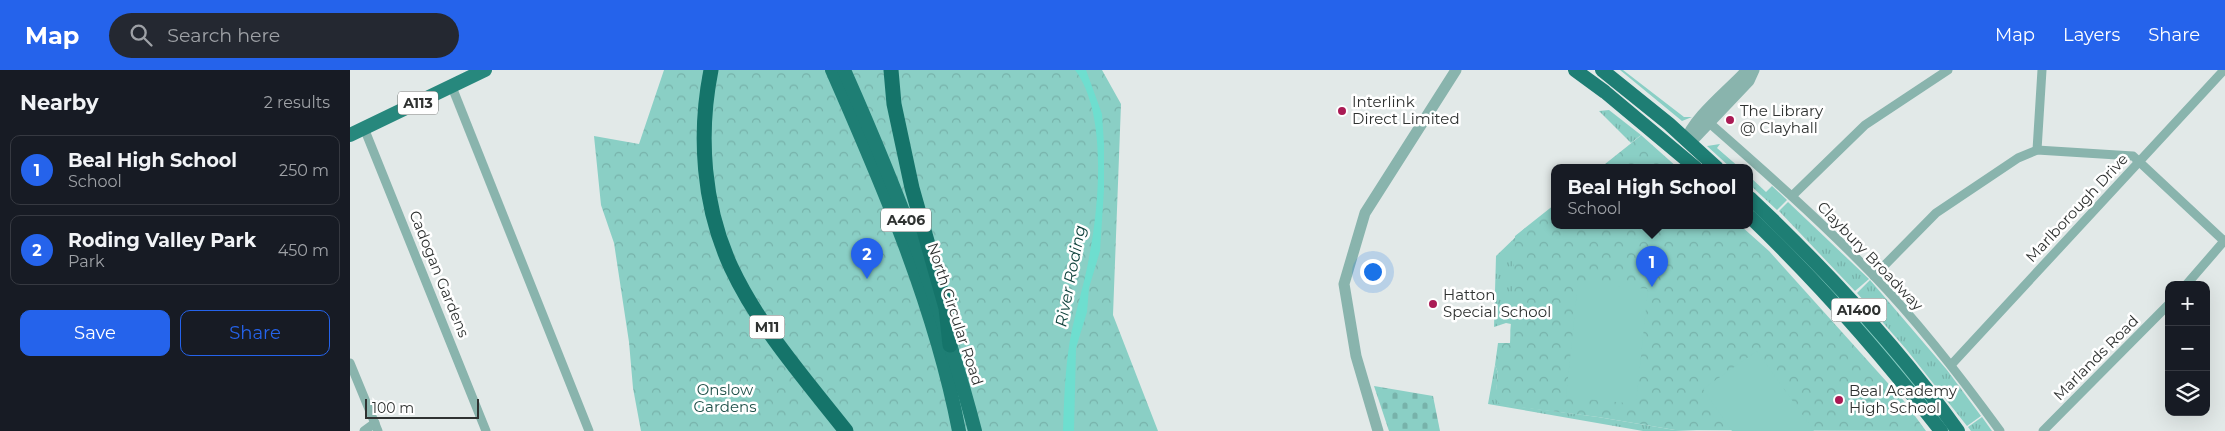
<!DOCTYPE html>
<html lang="en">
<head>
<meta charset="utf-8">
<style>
  body { margin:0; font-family:Montserrat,sans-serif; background:#242831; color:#f1f3f6 }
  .controls { position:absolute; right:15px; bottom:15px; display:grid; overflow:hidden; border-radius:10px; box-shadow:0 5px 20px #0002 }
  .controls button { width:45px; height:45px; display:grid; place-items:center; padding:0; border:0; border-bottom:1px solid #363941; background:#171b24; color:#f1f3f6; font:25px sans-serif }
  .scale { position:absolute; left:15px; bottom:12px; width:114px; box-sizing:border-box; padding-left:5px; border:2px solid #2f3231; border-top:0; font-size:14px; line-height:18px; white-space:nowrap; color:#2f3231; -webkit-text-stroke:4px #fff; paint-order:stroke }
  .you { position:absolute; left:1022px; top:201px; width:18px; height:18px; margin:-12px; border:4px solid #fff; border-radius:50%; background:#1a73e8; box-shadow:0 0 0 8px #1a73e833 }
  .badge { display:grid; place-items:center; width:32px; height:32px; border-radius:50%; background:#2563eb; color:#fff; font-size:16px; font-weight:700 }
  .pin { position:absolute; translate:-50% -41px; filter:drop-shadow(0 1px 2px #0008) }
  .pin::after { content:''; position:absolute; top:26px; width:18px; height:15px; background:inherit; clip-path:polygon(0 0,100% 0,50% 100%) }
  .popup { position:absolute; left:1201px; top:94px; width:202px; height:65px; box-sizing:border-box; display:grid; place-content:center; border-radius:10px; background:#171b24; filter:drop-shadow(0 1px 4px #0005); font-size:16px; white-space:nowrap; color:#9ea1a6 }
  .popup b { font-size:19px; color:#f1f3f6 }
  .popup::after { content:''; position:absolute; left:50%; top:100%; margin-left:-10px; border:10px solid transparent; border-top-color:#171b24 }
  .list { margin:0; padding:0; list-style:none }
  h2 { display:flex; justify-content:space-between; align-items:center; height:65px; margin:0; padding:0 20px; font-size:21px }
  h2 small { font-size:16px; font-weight:400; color:#9ea1a6 }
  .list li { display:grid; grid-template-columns:32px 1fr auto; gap:15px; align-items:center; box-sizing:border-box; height:70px; margin:0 10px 10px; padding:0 10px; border:1px solid #363941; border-radius:10px }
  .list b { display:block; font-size:19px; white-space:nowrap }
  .list p { margin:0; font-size:16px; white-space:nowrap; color:#9ea1a6 }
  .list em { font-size:16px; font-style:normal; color:#9ea1a6 }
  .actions { display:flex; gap:10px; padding:15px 20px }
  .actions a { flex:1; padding:11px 0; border:1px solid #2563eb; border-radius:10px; text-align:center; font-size:18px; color:#2563eb }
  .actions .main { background:#2563eb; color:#fff }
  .icon { flex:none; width:28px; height:28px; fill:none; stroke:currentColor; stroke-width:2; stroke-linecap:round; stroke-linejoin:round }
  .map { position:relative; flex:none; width:1875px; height:361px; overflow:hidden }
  header { display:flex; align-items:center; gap:30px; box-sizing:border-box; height:70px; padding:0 25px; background:#2563eb; color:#fff }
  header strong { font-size:24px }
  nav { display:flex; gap:28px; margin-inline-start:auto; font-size:18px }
  .search { width:350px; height:45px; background:#242831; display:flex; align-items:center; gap:12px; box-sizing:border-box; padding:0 18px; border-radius:28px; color:#9ea1a6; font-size:19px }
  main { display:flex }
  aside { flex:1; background:#171b24 }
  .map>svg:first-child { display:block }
  .grass { fill:url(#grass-tufts) }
  .forest { fill:url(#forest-crowns) }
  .cemetery { fill:url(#cemetery-stones) }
  .garden { fill:#8acfc5 }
  .water { fill:#6edecf }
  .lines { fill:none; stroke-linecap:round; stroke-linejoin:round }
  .minor { stroke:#89b4ad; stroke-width:9 }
  .tertiary { stroke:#89b4ad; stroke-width:11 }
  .primary { stroke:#27887d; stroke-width:14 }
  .trunk { stroke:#1e7e74; stroke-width:14 }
  .motorway { stroke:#15746a; stroke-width:15 }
  .poi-dot { fill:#aa1a54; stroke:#fff; stroke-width:2 }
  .labels { text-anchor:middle; stroke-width:5; stroke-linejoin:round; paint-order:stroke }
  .shield { fill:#fff; stroke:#6d706f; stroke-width:1 }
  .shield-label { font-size:14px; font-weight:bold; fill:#2f3231 }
  .poi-label { font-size:15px; fill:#2f3231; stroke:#fff; text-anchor:start }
  .street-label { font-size:15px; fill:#2f3231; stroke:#fff }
  .park-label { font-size:15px; fill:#21524b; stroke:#fff }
  .water-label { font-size:16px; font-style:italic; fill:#0d413b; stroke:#fff }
</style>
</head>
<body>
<header>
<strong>Map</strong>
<div class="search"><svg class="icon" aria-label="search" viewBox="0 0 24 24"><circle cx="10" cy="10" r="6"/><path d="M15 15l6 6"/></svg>Search here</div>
<nav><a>Map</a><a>Layers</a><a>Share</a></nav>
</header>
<main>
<aside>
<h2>Nearby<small>2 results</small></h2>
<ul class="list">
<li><span class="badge">1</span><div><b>Beal High School</b><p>School</p></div><em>250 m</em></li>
<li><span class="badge">2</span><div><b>Roding Valley Park</b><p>Park</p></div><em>450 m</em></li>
</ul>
<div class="actions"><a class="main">Save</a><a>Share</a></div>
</aside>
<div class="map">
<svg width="1875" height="361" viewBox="0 0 1875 361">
  <defs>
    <pattern id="grass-tufts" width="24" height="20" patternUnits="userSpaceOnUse" patternTransform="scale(1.25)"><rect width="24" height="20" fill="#8acfc5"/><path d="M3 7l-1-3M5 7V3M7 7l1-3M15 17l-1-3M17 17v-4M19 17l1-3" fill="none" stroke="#77b2aa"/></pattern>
    <pattern id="forest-crowns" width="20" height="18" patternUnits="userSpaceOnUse" patternTransform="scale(1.25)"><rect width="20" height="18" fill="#8acfc5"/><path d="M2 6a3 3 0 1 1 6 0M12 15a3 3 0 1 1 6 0" fill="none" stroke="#77b2aa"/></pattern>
    <pattern id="cemetery-stones" width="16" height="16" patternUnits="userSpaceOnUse" patternTransform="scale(1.25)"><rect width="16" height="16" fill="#8acfc5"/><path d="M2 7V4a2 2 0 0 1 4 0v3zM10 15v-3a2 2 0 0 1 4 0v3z" fill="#77b2aa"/></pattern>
  </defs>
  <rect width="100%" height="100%" fill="#e2e9e8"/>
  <g class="grass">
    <path d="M 1270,0 L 1273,0 L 1334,47 L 1342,47 L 1332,51 Z"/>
    <path d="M 1259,40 L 1291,65 L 1281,73 L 1249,41 Z"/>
    <path d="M 1370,74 L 1367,78 L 1390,98 L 1381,98 L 1357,76 Z"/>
    <path d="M 1400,107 L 1416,122 L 1422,116 L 1437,130 L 1427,140 L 1400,115 Z"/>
    <path d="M 1438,132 L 1519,209 L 1505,221 L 1429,141 Z"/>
    <path d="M 1175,158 L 1160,268 L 1161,254 L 1156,253 L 1144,257 L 1146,186 Z"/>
    <path d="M 1520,210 L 1597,300 L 1631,346 L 1617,356 L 1556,279 L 1507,223 Z"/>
    <path d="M 1145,295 L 1148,303 L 1146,324 L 1156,335 L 1248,347 L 1325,360 L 1347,361 L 1293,361 L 1138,334 Z"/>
    <path d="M 1632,347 L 1642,361 L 1621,361 L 1618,357 Z"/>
  </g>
  <g class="forest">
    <path d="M 314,0 L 752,0 L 771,34 L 763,245 L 808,361 L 291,361 L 283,318 L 279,272 L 264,173 L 251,135 L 244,66 L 289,74 Z"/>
    <path d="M 1291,65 L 1328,98 L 1250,98 L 1289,67 Z"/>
    <path d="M 1204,135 L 1204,156 L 1391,156 L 1419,181 L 1554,331 L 1576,361 L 1325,360 L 1248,347 L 1151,335 L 1145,329 L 1148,303 L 1145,295 L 1148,273 L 1160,273 L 1165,166 Z"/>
  </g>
  <path class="cemetery" d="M 1024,316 L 1083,326 L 1090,361 L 1039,361 Z"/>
  <g class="garden">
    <path d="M 1400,134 L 1518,257 L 1602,361 L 1597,361 L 1400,138 Z"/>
    <path d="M 1228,212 L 1298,219 L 1286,334 L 1216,327 Z"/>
    <path d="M 1407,281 L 1464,361 L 1382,361 L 1353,319 Z"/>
  </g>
  <path class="water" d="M 725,0 L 736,0 L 752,44 L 754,74 L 754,120 L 750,181 L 739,218 L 737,242 L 726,278 L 724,361 L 713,361 C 714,331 715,300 720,270 C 723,252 728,236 732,219 C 747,163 762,48 725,0 Z"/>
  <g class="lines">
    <g class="minor">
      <path d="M 102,17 L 239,361"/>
      <path d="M 1356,50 C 1413,100 1470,150 1523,205 C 1569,253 1611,307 1650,361"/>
      <path d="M 14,58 L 136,361"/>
      <path d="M 1687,80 L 1692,0"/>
      <path d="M 1442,126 L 1515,55 L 1598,0"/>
      <path d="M 1524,206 L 1586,143 L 1668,88 L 1687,80 L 1783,86 L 1874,171"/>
      <path d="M 1836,215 L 1875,170"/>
      <path d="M 0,293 L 28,361"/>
      <path d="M 1601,295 L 1874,0"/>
      <path d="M 14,361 L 25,353"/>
      <path d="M 1693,361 L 1819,234"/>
    </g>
    <g class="tertiary">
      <path d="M 1401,0 L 1393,4 C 1377,21 1341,50 1336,71 L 1343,70 L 1399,11 L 1404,0"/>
      <path d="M 1028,361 L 1006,286 L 994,214 L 1015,143 L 1106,0"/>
    </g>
    <path class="primary" d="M 0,65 L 135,0"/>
    <g class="trunk">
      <path d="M 482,0 C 533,116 585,236 609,361"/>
      <path d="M 494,0 C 546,117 593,237 625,361"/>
      <path d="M 1225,0 L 1255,22 L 1346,98"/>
      <path d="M 1252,0 L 1319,54 L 1367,98"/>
      <path d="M 1400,128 C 1475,199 1548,277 1608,361"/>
      <path d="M 1400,147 C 1469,213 1532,285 1591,361"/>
    </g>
    <g class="motorway">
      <path d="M 361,0 C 348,65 353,136 381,197 C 409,257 455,309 496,361"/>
      <path d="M 541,0 L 544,34 L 562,118 L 596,238 L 600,275"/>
    </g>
  </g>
  <g class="poi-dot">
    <circle cx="992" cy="41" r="5"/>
    <circle cx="1380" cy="50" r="5"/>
    <circle cx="1083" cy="234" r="5"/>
    <circle cx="1489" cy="330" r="5"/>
  </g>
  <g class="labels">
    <g class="shield">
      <rect x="48" y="21.5" width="40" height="23" rx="4"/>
      <rect x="531" y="138.5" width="50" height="23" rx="4"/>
      <rect x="1481.5" y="228.5" width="55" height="23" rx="4"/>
      <rect x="399.5" y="245.5" width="35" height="23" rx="4"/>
    </g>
    <g class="shield-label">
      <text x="68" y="38">A113</text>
      <text x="556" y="155">A406</text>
      <text x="1509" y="245">A1400</text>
      <text x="417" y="262">M11</text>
    </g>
    <g class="poi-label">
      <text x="1002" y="37">Interlink<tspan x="1002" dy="17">Direct Limited</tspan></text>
      <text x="1390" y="46">The Library<tspan x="1390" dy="17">@ Clayhall</tspan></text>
      <text x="1093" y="230">Hatton<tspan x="1093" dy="17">Special School</tspan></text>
      <text x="1499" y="326">Beal Academy<tspan x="1499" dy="17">High School</tspan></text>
    </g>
    <g class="street-label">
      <text transform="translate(1727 138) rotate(-47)" y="5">Marlborough Drive</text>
      <text transform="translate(1520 186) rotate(46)" y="5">Claybury Broadway</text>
      <text transform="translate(89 204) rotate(68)" y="5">Cadogan Gardens</text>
      <text transform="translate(605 244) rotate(72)" y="5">North Circular Road</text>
      <text transform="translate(1746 288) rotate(-45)" y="5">Marlands Road</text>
    </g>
    <g class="park-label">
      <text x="375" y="325">Onslow<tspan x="375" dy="17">Gardens</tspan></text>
    </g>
    <g class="water-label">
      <text transform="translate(720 206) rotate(-79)" y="6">River Roding</text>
    </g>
  </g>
</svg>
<div class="controls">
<button>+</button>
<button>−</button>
<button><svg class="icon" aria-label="layers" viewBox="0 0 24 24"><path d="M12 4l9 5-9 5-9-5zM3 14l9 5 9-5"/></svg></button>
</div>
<div class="scale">100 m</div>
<div class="you"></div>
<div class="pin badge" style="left:1302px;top:217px">1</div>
<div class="popup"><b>Beal High School</b>School</div>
<div class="pin badge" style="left:517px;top:209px">2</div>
</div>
</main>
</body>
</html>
